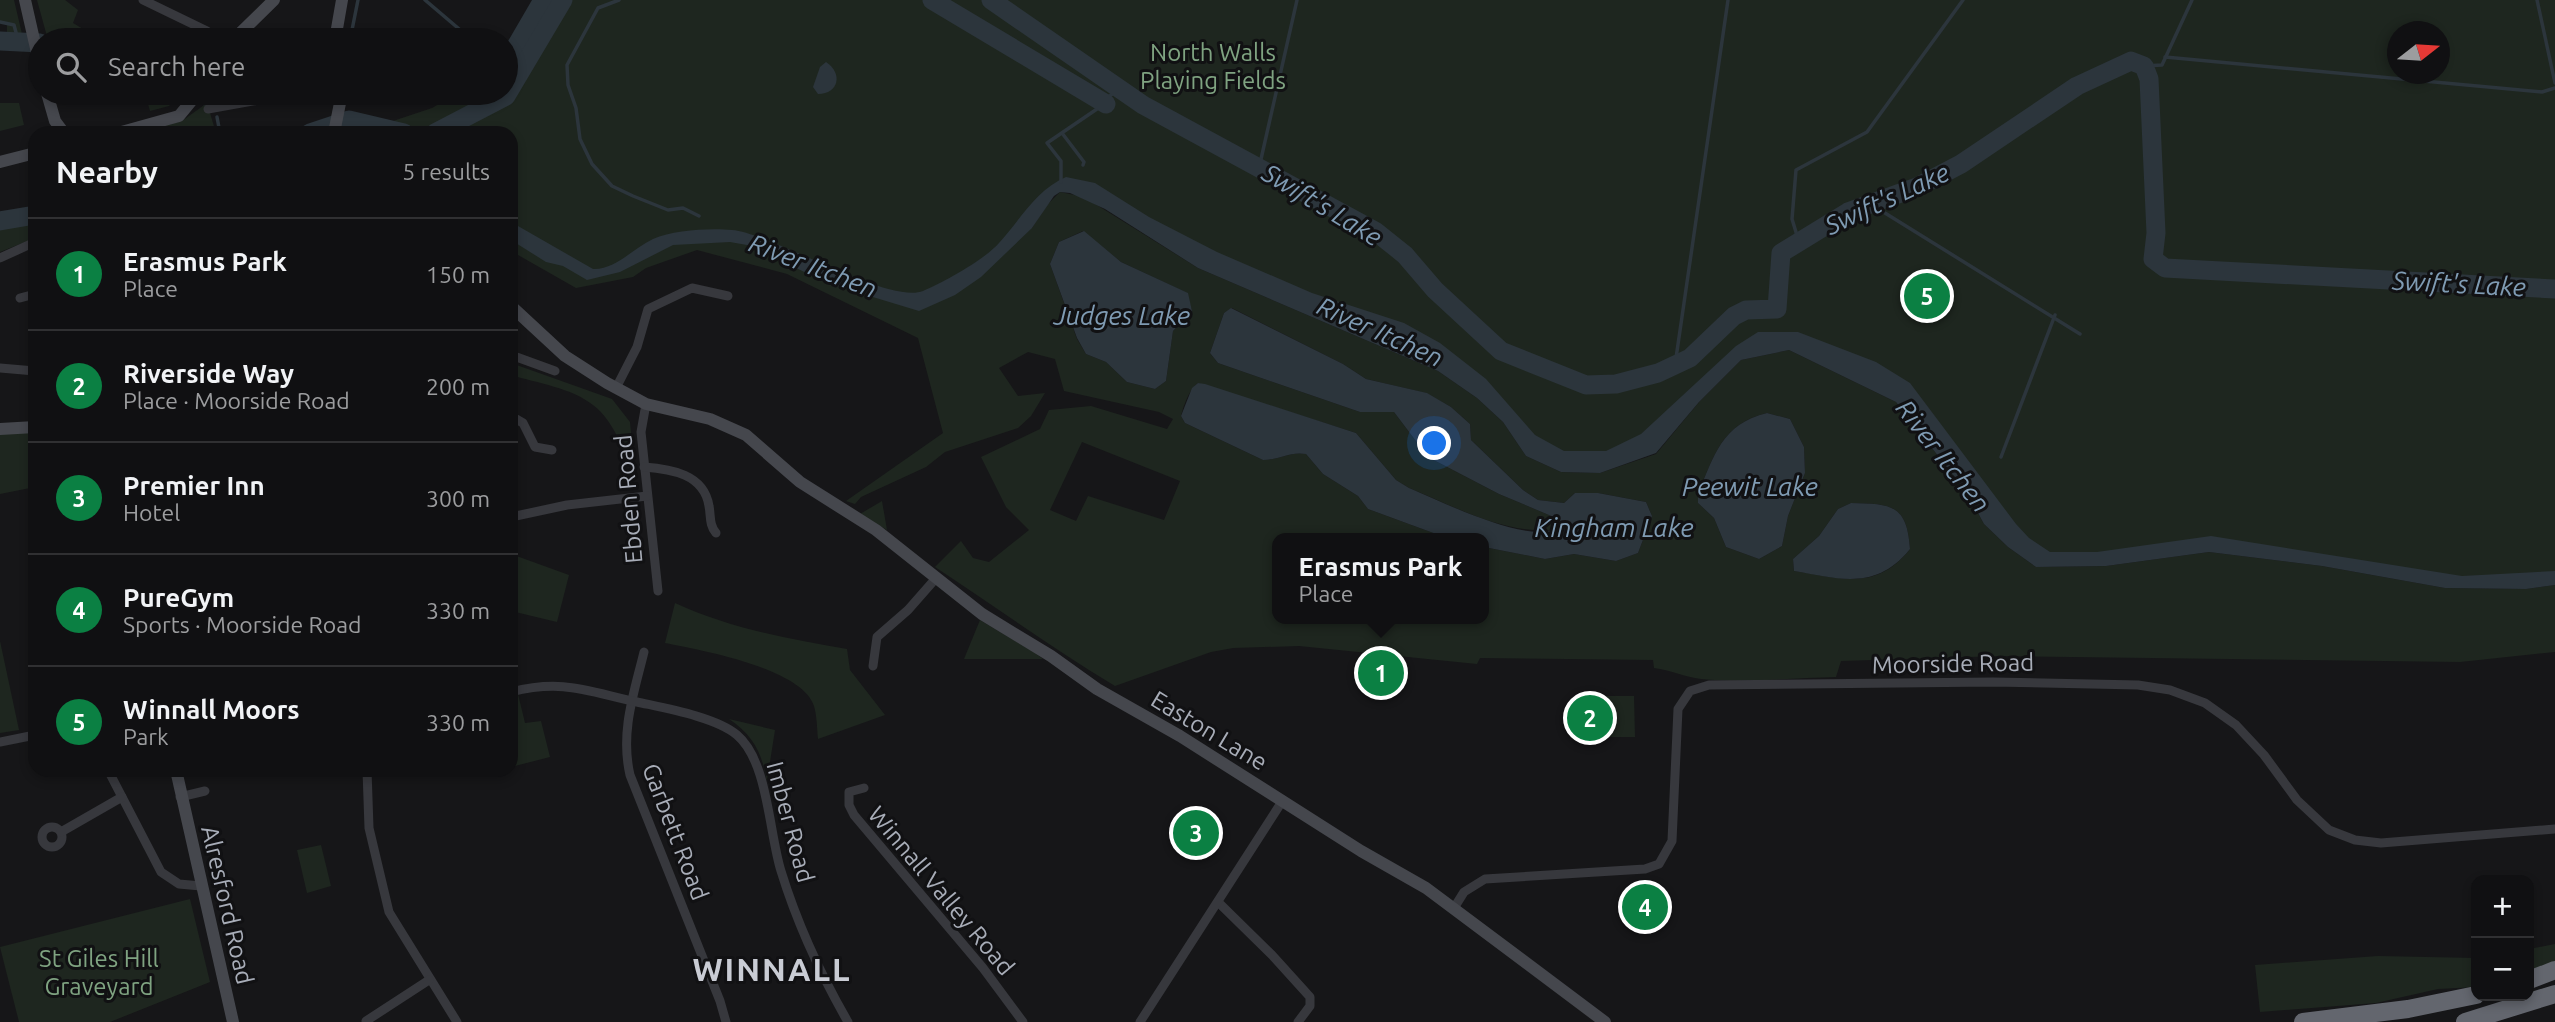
<!DOCTYPE html>
<html lang="en">
<head>
<meta charset="utf-8">
<style>
  body { margin:0; font-family:Ubuntu,sans-serif; background:#19191b; color:#f1f3f6 }
  .controls { position:absolute; right:21px; bottom:21px; display:grid; overflow:hidden; border-radius:14px; box-shadow:0 4px 10px #0003 }
  .controls button { width:63px; height:63px; display:grid; place-items:center; padding:0; border:0; border-bottom:2px solid #303032; background:#101012; color:#f1f3f6; font:35px sans-serif }
  .compass { position:absolute; left:2387px; top:21px; width:63px; height:63px; border-radius:50%; background:#101012; box-shadow:0 4px 10px #0003; rotate:73deg }
  .you { position:absolute; left:1435px; top:444px; width:24px; height:24px; margin:-18px; border:5px solid #fff; border-radius:50%; background:#1a73e8; box-shadow:0 0 0 10px #1a73e833 }
  .badge { display:grid; place-items:center; width:46px; height:46px; border-radius:50%; background:#0b8043; color:#fff; font-size:23px; font-weight:700 }
  .pin { position:absolute; translate:-50% -50%; border:4px solid #fff; box-shadow:0 2px 7px #0006 }
  .popup { position:absolute; left:1272px; top:533px; width:217px; height:91px; box-sizing:border-box; display:grid; place-content:center; border-radius:14px; background:#101012; filter:drop-shadow(0 2px 5px #0005); font-size:23px; white-space:nowrap; color:#9c9d9f }
  .popup b { font-size:26px; color:#f1f3f6 }
  .popup::after { content:''; position:absolute; left:50%; top:100%; margin-left:-14px; border:14px solid transparent; border-top-color:#101012 }
  .list { margin:0; padding:0; list-style:none }
  h2 { display:flex; justify-content:space-between; align-items:center; height:91px; margin:0; padding:0 28px; font-size:30px }
  h2 small { font-size:23px; font-weight:400; color:#9c9d9f }
  .list li { display:grid; grid-template-columns:46px 1fr auto; gap:21px; align-items:center; box-sizing:border-box; height:112px; padding:0 28px; border-top:2px solid #303032 }
  .list b { display:block; font-size:26px; white-space:nowrap }
  .list p { margin:0; font-size:23px; white-space:nowrap; color:#9c9d9f }
  .list em { font-size:23px; font-style:normal; color:#9c9d9f }
  .icon { flex:none; width:38px; height:38px; fill:none; stroke:currentColor; stroke-width:2; stroke-linecap:round; stroke-linejoin:round }
  .map { position:relative; flex:none; width:2555px; height:1022px; overflow:hidden }
  .search { position:absolute; background:#101012; box-shadow:0 4px 10px #0003; left:28px; top:28px; width:490px; height:77px; display:flex; align-items:center; gap:18px; box-sizing:border-box; padding:0 24px; border-radius:38px; color:#9c9d9f; font-size:26px }
  .panel { position:absolute; background:#101012; box-shadow:0 4px 10px #0003; left:28px; top:126px; width:490px; height:651px; border-radius:21px }
  .map>svg:first-child { display:block }
  .green { fill:#1e261f; fill-rule:evenodd }
  .water { fill:#2c353c }
  .lines { fill:none; stroke-linecap:round; stroke-linejoin:round }
  .stream { stroke:#2c353c; stroke-width:3.5 }
  .river { stroke:#2c353c; stroke-width:19 }
  .street { stroke:#37383d; stroke-width:9 }
  .secondary { stroke:#45474d; stroke-width:12 }
  .highway { stroke:#63666e; stroke-width:18 }
  .labels { text-anchor:middle; stroke-width:6; stroke-linejoin:round; paint-order:stroke }
  .park-label { font-size:24px; fill:#7fa381; stroke:#111113 }
  .street-label { font-size:24px; fill:#a8adb8; stroke:#111113 }
  .water-label { font-size:26px; font-style:italic; fill:#7f9bb3; stroke:#111113 }
  .district-label { font-size:32px; font-weight:bold; letter-spacing:2px; fill:#c9ccd4; stroke:#111113 }
</style>
</head>
<body>
<div class="map">
<svg width="2555" height="1022" viewBox="0 0 2555 1022">
  <rect width="100%" height="100%" fill="#161618"/>
  <g class="green">
    <path d="M 0,0 L 14,0 L 23,38 L 7,39 L 7,24 L 0,23 Z"/>
    <path d="M 37,0 L 65,0 L 78,10 L 73,23 L 83,29 L 81,34 L 91,40 L 48,40 Z"/>
    <path d="M 543,0 L 2555,0 L 2555,576 L 2473,583 L 2214,545 L 2104,558 L 2042,560 L 1998,527 L 1957,466 L 1901,397 L 1846,363 L 1789,345 L 1739,356 L 1697,396 L 1663,439 L 1621,458 L 1570,460 L 1534,449 L 1500,405 L 1445,357 L 1228,267 L 1079,187 L 1061,184 L 1049,192 L 1024,223 L 1032,228 L 1047,205 L 1060,192 L 1084,197 L 1198,268 L 1438,371 L 1477,398 L 1503,422 L 1526,456 L 1561,472 L 1600,473 L 1656,454 L 1699,402 L 1741,360 L 1789,350 L 1896,402 L 1967,493 L 1984,524 L 2008,547 L 2036,567 L 2106,566 L 2209,552 L 2322,566 L 2445,588 L 2526,589 L 2555,585 L 2555,652 L 2460,662 L 2001,656 L 1841,661 L 1836,677 C 1792,678 1745,683 1701,679 C 1685,677 1670,670 1654,668 L 1653,660 L 1480,658 L 1477,664 L 1299,646 L 1233,648 L 1211,652 L 1115,686 C 1053,649 996,607 935,567 L 961,541 L 973,558 L 989,562 L 1029,530 L 1006,507 L 981,457 L 1040,429 L 1049,410 L 1091,406 L 1167,429 L 1173,419 L 1159,412 L 1064,391 L 1055,359 L 1028,352 L 999,368 L 1018,396 L 1045,393 L 1031,416 L 1018,428 L 945,452 L 926,467 L 861,497 L 855,504 L 846,501 L 943,433 L 918,338 L 787,274 L 697,250 L 646,268 L 633,277 L 576,288 L 511,251 L 511,133 L 370,133 L 393,121 L 432,108 L 459,93 L 506,93 L 506,57 L 515,48 ZM 2398,32 L 2440,32 L 2440,74 L 2398,74 ZM 1083,231 L 1121,262 L 1187,293 L 1192,311 L 1173,331 L 1166,381 L 1155,389 L 1127,382 L 1106,362 L 1086,354 L 1077,339 L 1050,264 L 1059,242 ZM 1232,308 L 1343,364 L 1366,379 L 1426,393 L 1451,407 L 1470,424 L 1471,440 L 1523,490 L 1538,500 L 1564,503 L 1575,493 L 1598,493 L 1646,502 L 1652,516 L 1638,553 L 1616,561 L 1574,554 L 1545,559 L 1484,547 L 1484,619 L 1278,619 L 1278,538 L 1447,538 L 1368,509 L 1358,496 L 1323,474 L 1306,454 C 1290,451 1279,460 1263,460 L 1185,423 L 1181,416 C 1184,404 1189,390 1198,383 L 1356,433 L 1396,480 L 1409,488 C 1454,506 1502,534 1553,530 L 1559,523 L 1556,518 L 1499,494 L 1428,457 L 1394,412 L 1360,412 L 1218,363 L 1210,353 L 1224,313 ZM 1767,413 L 1790,419 L 1804,447 L 1805,473 L 1788,516 L 1782,546 L 1759,559 L 1726,547 L 1714,518 L 1698,503 L 1698,494 C 1714,455 1722,424 1767,413 ZM 1082,442 L 1180,481 L 1164,520 L 1088,496 L 1076,521 L 1050,510 ZM 1851,503 C 1891,504 1907,504 1910,549 C 1876,592 1841,578 1794,571 L 1793,559 L 1819,536 L 1838,509 Z"/>
    <path d="M 145,93 L 181,93 L 169,106 L 150,111 Z"/>
    <path d="M 0,103 L 19,103 L 24,125 L 0,131 Z"/>
    <path d="M 207,103 L 216,133 L 139,133 L 182,121 Z"/>
    <path d="M 35,222 L 35,238 L 0,252 L 0,229 Z"/>
    <path d="M 511,363 L 612,399 L 630,422 L 635,475 C 624,453 614,420 593,405 C 572,388 537,383 511,375 Z"/>
    <path d="M 35,430 L 35,487 L 0,494 L 0,431 Z"/>
    <path d="M 882,501 L 887,530 L 860,514 Z"/>
    <path d="M 511,554 L 569,575 L 557,622 L 511,611 Z"/>
    <path d="M 675,603 C 729,628 788,639 847,649 L 850,670 L 885,715 L 818,739 C 817,729 817,716 814,706 C 802,668 700,650 665,643 Z"/>
    <path d="M 980,620 L 1035,653 L 1043,659 L 964,659 Z"/>
    <path d="M 0,641 L 19,730 L 0,733 Z"/>
    <path d="M 518,694 L 525,723 L 541,721 L 550,757 L 511,767 L 511,699 Z"/>
    <path d="M 1602,696 L 1634,696 L 1635,737 L 1603,737 Z"/>
    <path d="M 729,719 L 775,730 L 767,781 C 762,753 753,735 729,719 Z"/>
    <path d="M 321,845 L 331,886 L 307,893 L 297,850 Z"/>
    <path d="M 190,899 L 210,982 L 110,1022 L 19,1022 L 0,947 Z"/>
    <path d="M 2555,944 L 2555,961 L 2529,971 L 2529,949 Z"/>
    <path d="M 2378,956 L 2476,958 L 2476,987 L 2438,989 L 2376,1003 L 2260,1012 L 2255,965 Z"/>
  </g>
  <g class="water">
    <path d="M 826,62 C 843,73 839,94 818,94 L 813,87 L 820,67 Z"/>
    <path d="M 1066,177 L 1095,183 L 1149,217 L 1217,252 L 1312,293 L 1404,323 L 1440,343 L 1486,379 L 1535,435 L 1564,451 L 1606,451 L 1641,434 L 1736,346 L 1758,332 L 1798,332 L 1876,362 L 1910,383 L 2016,524 L 2029,538 L 2050,552 L 2097,552 L 2211,536 L 2462,576 L 2555,571 L 2555,585 L 2526,589 L 2445,588 L 2322,566 L 2209,552 L 2106,566 L 2036,567 L 2008,547 L 1984,524 L 1967,493 L 1896,402 L 1789,350 L 1741,360 L 1699,402 L 1656,453 L 1600,473 L 1561,472 L 1526,456 L 1503,422 L 1477,398 L 1438,371 L 1198,268 L 1105,209 L 1070,193 L 1060,192 L 1054,196 L 1032,228 L 981,277 L 955,295 L 919,311 L 830,284 L 747,245 L 730,242 L 673,245 L 620,272 L 587,280 L 563,266 L 546,262 L 511,240 L 511,222 L 593,269 C 615,270 632,249 653,239 C 674,230 709,228 732,230 C 771,233 889,305 923,291 C 944,282 984,260 999,243 C 1020,220 1037,189 1066,177 Z"/>
    <path d="M 1084,231 L 1121,262 L 1188,293 L 1192,311 L 1173,331 L 1166,381 L 1155,389 L 1127,382 L 1106,362 L 1086,354 L 1077,338 L 1050,264 L 1059,242 Z"/>
    <path d="M 1231,308 L 1343,364 L 1366,379 L 1427,393 L 1451,407 L 1470,424 L 1471,440 L 1523,490 L 1538,500 L 1564,503 L 1575,493 L 1598,493 L 1646,502 L 1652,516 L 1638,553 L 1616,561 L 1574,554 L 1545,559 L 1484,547 L 1484,538 L 1447,538 L 1368,509 L 1358,496 L 1323,474 L 1306,454 C 1290,451 1279,460 1263,460 L 1185,423 L 1181,416 L 1192,388 L 1198,383 L 1205,384 L 1356,433 L 1396,480 L 1409,488 C 1437,499 1531,547 1557,527 L 1556,518 L 1499,494 L 1428,457 L 1394,412 L 1360,412 L 1218,363 L 1210,353 L 1224,313 Z"/>
    <path d="M 1767,413 L 1790,419 L 1804,447 L 1805,473 L 1788,516 L 1782,546 L 1759,559 L 1726,547 L 1714,518 L 1698,503 L 1698,494 C 1714,455 1722,424 1767,413 Z"/>
    <path d="M 1851,503 C 1891,504 1907,504 1910,549 C 1876,591 1840,579 1794,571 L 1793,559 L 1819,536 L 1838,509 Z"/>
  </g>
  <g class="lines">
    <g class="stream">
      <path d="M 425,0 L 472,40"/>
      <path d="M 619,0 L 598,8 L 567,65 L 568,85 L 576,108 L 580,139 L 592,164 L 612,186 L 633,196 L 668,210 L 683,208 L 699,216"/>
      <path d="M 2537,0 L 2555,83"/>
      <path d="M 0,22 L 14,25 L 18,40"/>
      <path d="M 352,30 L 358,0"/>
      <path d="M 506,56 L 522,71"/>
      <path d="M 2165,57 L 2542,92 L 2555,88"/>
      <path d="M 2144,66 L 2162,65 L 2192,0"/>
      <path d="M 223,93 L 240,93"/>
      <path d="M 213,96 L 214,100"/>
      <path d="M 1102,101 L 1120,89"/>
      <path d="M 217,117 L 220,133"/>
      <path d="M 1062,133 L 1084,162 L 1083,165"/>
      <path d="M 1259,168 L 1297,0"/>
      <path d="M 1061,182 L 1061,161 L 1047,143 L 1097,109"/>
      <path d="M 1871,204 L 1875,206"/>
      <path d="M 1885,213 L 2080,334"/>
      <path d="M 1799,242 L 1792,219 L 1796,170 L 1867,132 L 1963,0"/>
      <path d="M 1675,365 L 1728,0"/>
      <path d="M 2001,457 L 2055,315"/>
    </g>
    <g class="river">
      <path d="M 932,0 L 1106,104"/>
      <path d="M 991,0 L 1143,105 L 1375,231 L 1405,255 L 1435,290 L 1501,351 L 1586,385 L 1616,384 L 1658,373 L 1690,358 L 1734,316 L 1746,310 L 1777,309 L 1781,253 L 1848,212 L 1917,187 L 1961,164 L 2077,86 L 2131,61 L 2144,66 L 2149,79 L 2156,233 L 2153,259 L 2165,268 L 2555,289"/>
      <path d="M 0,41 L 40,43"/>
      <path d="M 506,57 L 515,48 L 543,0"/>
      <path d="M 187,93 L 207,96 L 223,93"/>
      <path d="M 310,133 L 349,120 L 404,133"/>
      <path d="M 435,133 L 506,96 L 563,0"/>
      <path d="M 0,221 L 35,215"/>
    </g>
    <g class="street">
      <path d="M 143,0 L 207,31"/>
      <path d="M 208,109 L 298,93"/>
      <path d="M 0,258 L 35,242"/>
      <path d="M 20,298 L 35,294"/>
      <path d="M 511,355 L 555,371"/>
      <path d="M 0,368 L 35,371"/>
      <path d="M 616,388 L 637,347 L 648,309 L 692,288 L 728,296"/>
      <path d="M 646,404 L 641,432 L 658,591"/>
      <path d="M 511,416 L 523,423 L 535,447 L 552,450"/>
      <path d="M 644,467 C 671,469 704,474 709,506 C 711,516 709,525 716,533"/>
      <path d="M 511,517 L 567,505 L 647,496"/>
      <path d="M 644,652 C 634,693 620,732 630,775 L 720,1001 L 726,1022"/>
      <path d="M 873,666 L 877,637 L 908,610 L 937,577"/>
      <path d="M 511,692 C 563,679 586,691 637,702 C 664,708 716,717 737,735 C 768,761 769,833 781,871 C 797,923 821,975 848,1022"/>
      <path d="M 0,742 L 35,735"/>
      <path d="M 108,770 L 161,872 L 179,884 L 201,886"/>
      <path d="M 367,770 L 369,828 L 389,912 L 457,1022"/>
      <path d="M 864,788 L 849,792 L 849,805 L 854,815 L 983,968 L 1023,1022"/>
      <path d="M 180,797 L 205,791"/>
      <circle cx="52" cy="837" r="10"/>
      <path d="M 61,832 L 122,797"/>
      <path d="M 1218,902 L 1272,955 L 1310,997 L 1310,1006 L 1298,1022"/>
      <path d="M 1454,908 L 1464,892 L 1485,879 L 1645,869 L 1659,864 L 1672,841 L 1678,709 L 1690,691 L 1709,685 L 1993,682 L 2138,685 L 2170,690 L 2205,703 L 2236,725 L 2264,755 L 2297,800 L 2329,830 L 2355,840 L 2381,843 L 2555,829"/>
      <path d="M 366,1021 L 429,980"/>
      <path d="M 1140,1022 L 1283,800"/>
    </g>
    <g class="secondary">
      <path d="M 25,0 L 40,66"/>
      <path d="M 233,40 L 274,0"/>
      <path d="M 335,40 L 342,0"/>
      <path d="M 47,93 L 55,121 L 64,133"/>
      <path d="M 118,133 L 179,116 L 198,93"/>
      <path d="M 334,133 L 342,93"/>
      <path d="M 0,162 L 35,153"/>
      <path d="M 511,306 L 565,356 L 607,383 L 646,404 L 710,419 L 746,435 L 800,482 L 876,530 L 982,614 L 1051,656 L 1097,689 L 1180,736 L 1361,851 L 1426,888 L 1605,1022"/>
      <path d="M 0,429 L 35,427"/>
      <path d="M 176,770 L 233,1022"/>
    </g>
    <g class="highway">
      <path d="M 2529,980 L 2555,970"/>
      <path d="M 2303,1022 L 2408,1009 L 2476,995"/>
      <path d="M 2465,1022 L 2555,994"/>
    </g>
  </g>
  <g class="labels">
    <g class="park-label">
      <text x="1213" y="61">North Walls<tspan x="1213" dy="28">Playing Fields</tspan></text>
      <text x="99" y="967">St Giles Hill<tspan x="99" dy="28">Graveyard</tspan></text>
    </g>
    <g class="street-label">
      <text transform="translate(629 499) rotate(-95)" y="8">Ebden Road</text>
      <text transform="translate(1953 664) rotate(-1)" y="8">Moorside Road</text>
      <text transform="translate(1209 731) rotate(31)" y="8">Easton Lane</text>
      <text transform="translate(790 822) rotate(75)" y="8">Imber Road</text>
      <text transform="translate(675 832) rotate(69)" y="8">Garbett Road</text>
      <text transform="translate(941 891) rotate(50)" y="8">Winnall Valley Road</text>
      <text transform="translate(227 905) rotate(77)" y="8">Alresford Road</text>
    </g>
    <g class="water-label">
      <text transform="translate(1887 199) rotate(-25)" y="9">Swift's Lake</text>
      <text transform="translate(1322 205) rotate(31)" y="9">Swift's Lake</text>
      <text transform="translate(813 266) rotate(21)" y="9">River Itchen</text>
      <text transform="translate(2459 284) rotate(3)" y="9">Swift's Lake</text>
      <text x="1122" y="325">Judges Lake</text>
      <text transform="translate(1380 332) rotate(24)" y="9">River Itchen</text>
      <text transform="translate(1943 456) rotate(52)" y="9">River Itchen</text>
      <text x="1750" y="496">Peewit Lake</text>
      <text x="1614" y="537">Kingham Lake</text>
    </g>
    <g class="district-label">
      <text x="772" y="981">WINNALL</text>
    </g>
  </g>
</svg>
<div class="controls">
<button>+</button>
<button>−</button>
</div>
<svg class="compass" viewBox="-18 -18 36 36"><path d="M0-13l5 13h-10z" fill="#e53935"/><path d="M0 13l5-13h-10z" fill="#9c9d9f"/></svg>
<div class="you"></div>
<div class="pin badge" style="left:1381px;top:673px">1</div>
<div class="popup"><b>Erasmus Park</b>Place</div>
<div class="pin badge" style="left:1590px;top:718px">2</div>
<div class="pin badge" style="left:1196px;top:833px">3</div>
<div class="pin badge" style="left:1645px;top:907px">4</div>
<div class="pin badge" style="left:1927px;top:296px">5</div>
<div class="search"><svg class="icon" aria-label="search" viewBox="0 0 24 24"><circle cx="10" cy="10" r="6"/><path d="M15 15l6 6"/></svg>Search here</div>
<section class="panel">
<h2>Nearby<small>5 results</small></h2>
<ul class="list">
<li><span class="badge">1</span><div><b>Erasmus Park</b><p>Place</p></div><em>150 m</em></li>
<li><span class="badge">2</span><div><b>Riverside Way</b><p>Place · Moorside Road</p></div><em>200 m</em></li>
<li><span class="badge">3</span><div><b>Premier Inn</b><p>Hotel</p></div><em>300 m</em></li>
<li><span class="badge">4</span><div><b>PureGym</b><p>Sports · Moorside Road</p></div><em>330 m</em></li>
<li><span class="badge">5</span><div><b>Winnall Moors</b><p>Park</p></div><em>330 m</em></li>
</ul>
</section>
</div>
</body>
</html>
